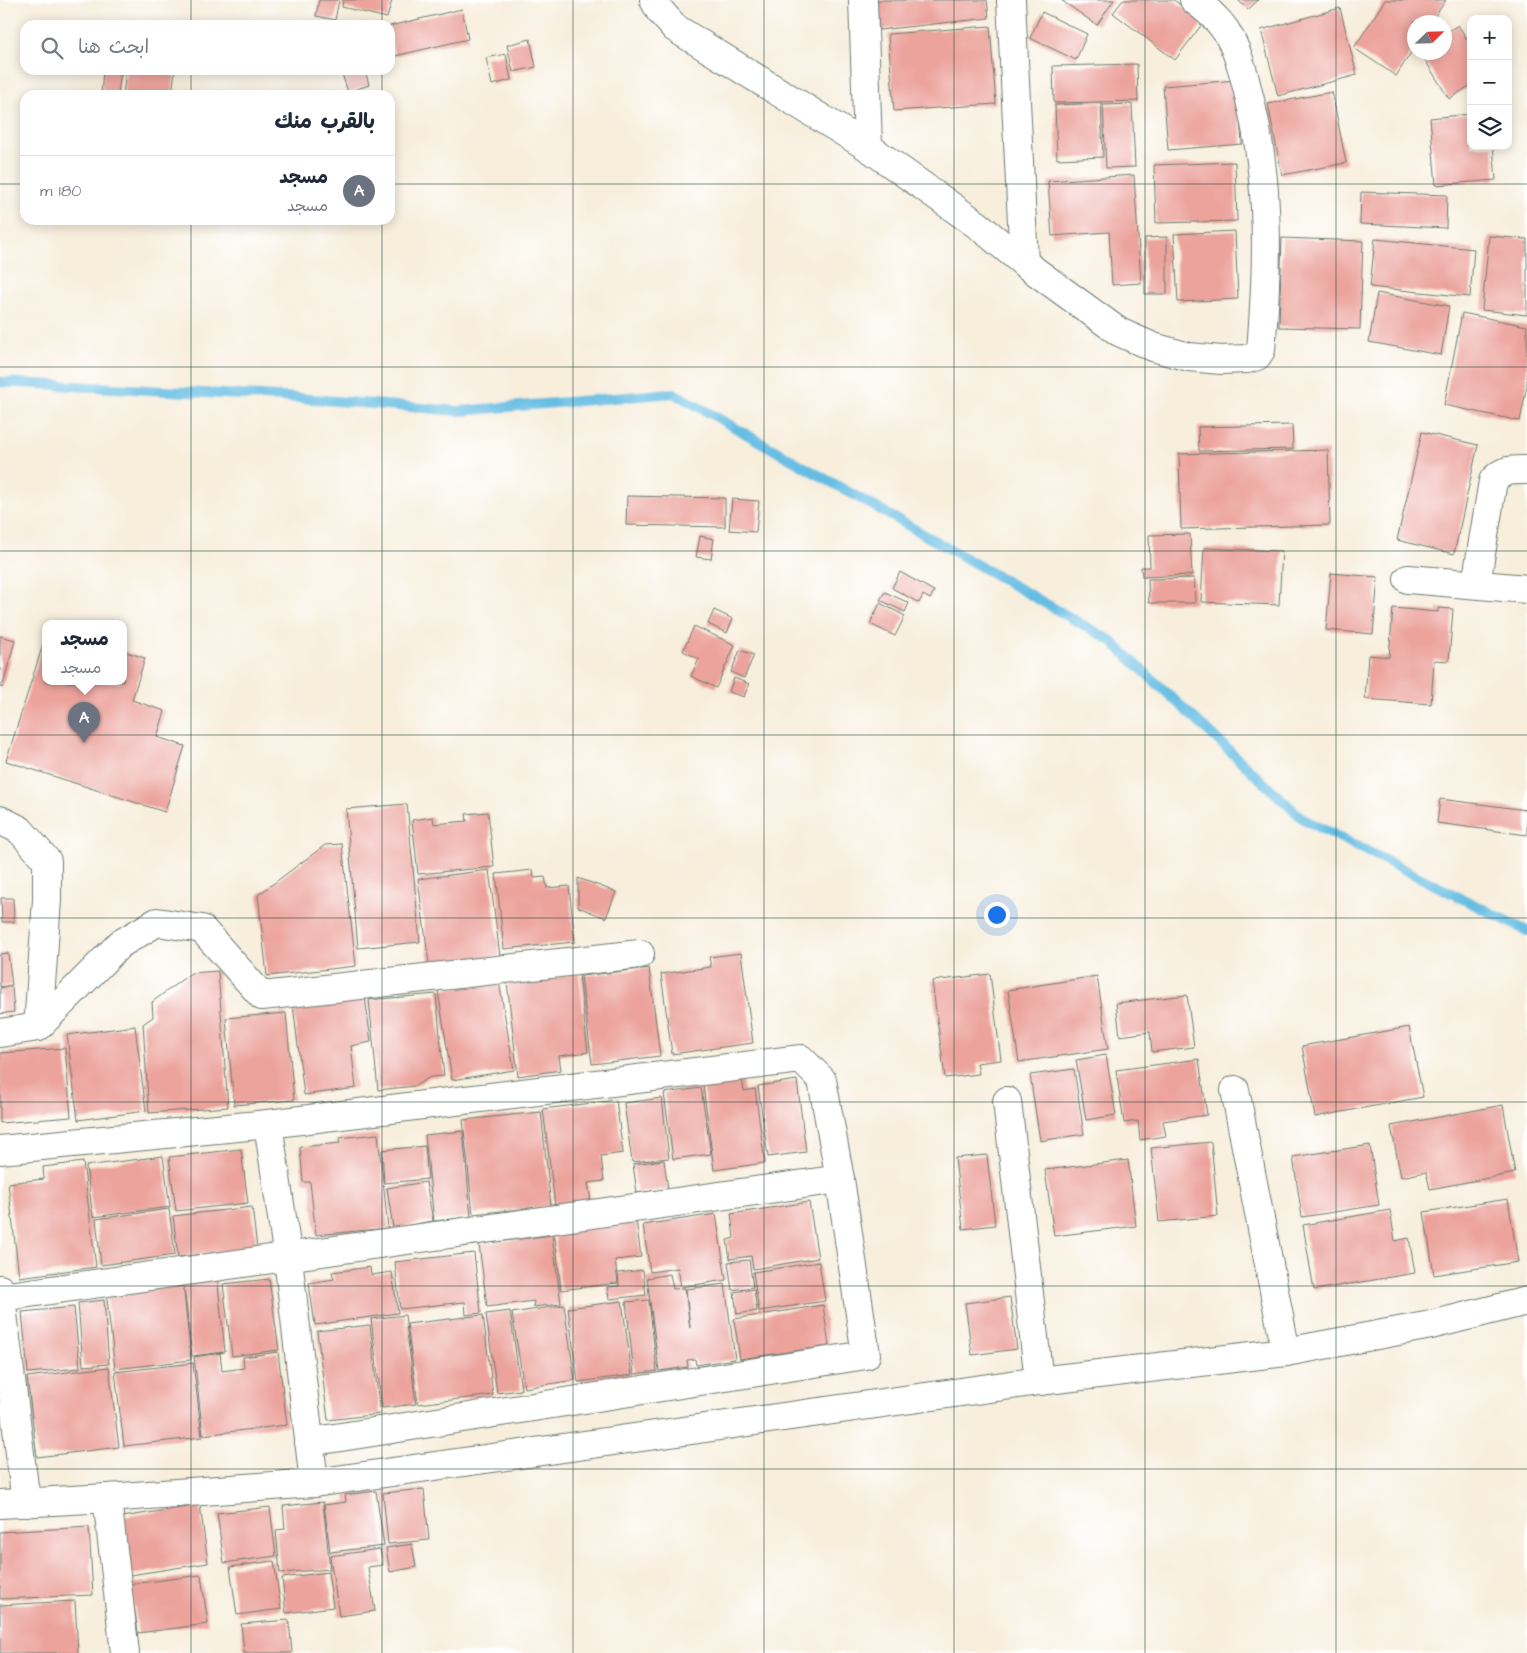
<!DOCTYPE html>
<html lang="ar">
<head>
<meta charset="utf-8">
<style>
  body { margin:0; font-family:"Architects Daughter","Playpen Sans Arabic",sans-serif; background:#f6f6f7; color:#1f2937; direction:rtl }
  .controls { position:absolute; right:15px; top:15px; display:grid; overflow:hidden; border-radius:10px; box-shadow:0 2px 12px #0003 }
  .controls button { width:45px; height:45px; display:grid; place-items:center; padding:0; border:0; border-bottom:1px solid #e0e1e3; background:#fff; color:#1f2937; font:25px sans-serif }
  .compass { position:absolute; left:1407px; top:15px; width:45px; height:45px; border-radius:50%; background:#fff; box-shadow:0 2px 12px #0003; rotate:67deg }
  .you { position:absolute; left:996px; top:914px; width:18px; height:18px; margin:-12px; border:4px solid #fff; border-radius:50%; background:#1a73e8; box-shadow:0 0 0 8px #1a73e833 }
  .badge { display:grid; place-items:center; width:32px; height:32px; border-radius:50%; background:#7c3aed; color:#fff; font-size:16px; font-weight:700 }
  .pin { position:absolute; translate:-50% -41px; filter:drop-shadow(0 1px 2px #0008) }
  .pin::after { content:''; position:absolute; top:26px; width:18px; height:15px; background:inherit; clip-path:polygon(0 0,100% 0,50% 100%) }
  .popup { position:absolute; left:42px; top:620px; width:85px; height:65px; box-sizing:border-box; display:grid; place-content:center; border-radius:10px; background:#fff; filter:drop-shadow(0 1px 4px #0005); font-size:16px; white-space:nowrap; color:#747a83 }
  .popup b { font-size:19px; color:#1f2937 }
  .popup::after { content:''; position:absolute; left:50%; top:100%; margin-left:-10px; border:10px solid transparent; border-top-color:#fff }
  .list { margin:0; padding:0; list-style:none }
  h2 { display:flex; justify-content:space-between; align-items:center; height:65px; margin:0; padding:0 20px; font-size:21px }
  h2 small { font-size:16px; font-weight:400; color:#747a83 }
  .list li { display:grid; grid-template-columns:32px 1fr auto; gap:15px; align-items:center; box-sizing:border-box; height:70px; padding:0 20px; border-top:1px solid #e0e1e3 }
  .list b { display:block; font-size:19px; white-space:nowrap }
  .list p { margin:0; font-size:16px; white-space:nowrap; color:#747a83 }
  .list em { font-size:16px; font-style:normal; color:#747a83 }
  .icon { flex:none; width:28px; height:28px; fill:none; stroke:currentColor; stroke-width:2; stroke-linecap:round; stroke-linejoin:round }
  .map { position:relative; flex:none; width:1527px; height:1653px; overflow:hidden; direction:ltr }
  .search { position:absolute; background:#fff; box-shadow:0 2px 12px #0003; left:20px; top:20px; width:375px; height:55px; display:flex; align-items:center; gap:12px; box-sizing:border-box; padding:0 18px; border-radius:15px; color:#747a83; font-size:19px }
  .panel { position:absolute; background:#fff; box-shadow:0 2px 12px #0003; left:20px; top:90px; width:375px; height:135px; border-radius:15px; direction:rtl }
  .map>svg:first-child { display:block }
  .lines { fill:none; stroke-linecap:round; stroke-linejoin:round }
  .stream { stroke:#66bde3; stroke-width:10 }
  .building { fill:#eca39c }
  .street-casing { stroke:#6b7b6f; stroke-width:30 }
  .secondary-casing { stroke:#6b7b6f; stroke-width:30 }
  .street { stroke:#fff; stroke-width:28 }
  .secondary { stroke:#fff; stroke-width:28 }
  .grid { fill:none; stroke:#1f3d34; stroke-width:1; stroke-opacity:0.55 }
</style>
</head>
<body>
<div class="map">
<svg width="1527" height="1653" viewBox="0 0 1527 1653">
  <rect width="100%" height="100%" fill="#fff"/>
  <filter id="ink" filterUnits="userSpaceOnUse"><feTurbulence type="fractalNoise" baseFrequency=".02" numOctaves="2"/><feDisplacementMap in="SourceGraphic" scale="10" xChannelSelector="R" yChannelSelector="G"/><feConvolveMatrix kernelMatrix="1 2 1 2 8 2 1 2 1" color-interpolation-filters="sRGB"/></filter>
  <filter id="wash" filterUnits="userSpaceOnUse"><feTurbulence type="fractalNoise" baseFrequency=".0096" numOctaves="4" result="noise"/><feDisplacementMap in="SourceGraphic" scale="20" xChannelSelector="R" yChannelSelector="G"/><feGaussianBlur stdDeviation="1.12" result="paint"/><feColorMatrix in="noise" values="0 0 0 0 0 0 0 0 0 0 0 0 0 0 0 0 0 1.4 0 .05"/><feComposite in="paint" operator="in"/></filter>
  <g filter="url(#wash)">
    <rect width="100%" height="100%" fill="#f7eedc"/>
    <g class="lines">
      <path class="stream" d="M 0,382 L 299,398 L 460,411 L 674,393 L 1110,640 L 1303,819 L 1527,931"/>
    </g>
    <g id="blocks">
      <g class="building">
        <path d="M 319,0 L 339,0 L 335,20 L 316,16 Z"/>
        <path d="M 343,0 L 392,0 L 387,18 L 342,7 Z"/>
        <path d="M 876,0 L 987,0 L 989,18 L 879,30 Z"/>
        <path d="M 1061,0 L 1114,0 L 1097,25 Z"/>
        <path d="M 1123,0 L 1174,0 L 1203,23 L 1175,60 L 1113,13 Z"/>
        <path d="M 1238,0 L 1258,0 L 1248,10 Z"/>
        <path d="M 1385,0 L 1446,0 L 1431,22 L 1414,22 L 1414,48 L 1396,76 L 1354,48 Z"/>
        <path d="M 1340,8 L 1357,75 L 1278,96 L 1261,30 Z"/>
        <path d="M 462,9 L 468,39 L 395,56 L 390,35 L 390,26 Z"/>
        <path d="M 1042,12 L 1087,34 L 1076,60 L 1030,38 Z"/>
        <path d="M 1458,25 L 1471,45 L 1471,85 L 1449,99 L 1420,52 L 1444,52 L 1444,34 Z"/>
        <path d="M 990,26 L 996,104 L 894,111 L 888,34 Z"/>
        <path d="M 530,39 L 536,67 L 513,72 L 507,45 Z"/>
        <path d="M 506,54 L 511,80 L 492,85 L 486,58 Z"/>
        <path d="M 1137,64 L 1138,101 L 1054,103 L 1053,66 Z"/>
        <path d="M 103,70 L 121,70 L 118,95 L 101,95 Z"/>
        <path d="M 126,70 L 175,70 L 172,95 L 123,95 Z"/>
        <path d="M 344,70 L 365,70 L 369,85 L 348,92 L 341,71 Z"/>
        <path d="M 1237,80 L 1242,144 L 1168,150 L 1163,86 Z"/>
        <path d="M 1332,92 L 1346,163 L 1282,175 L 1268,104 Z"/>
        <path d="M 1101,103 L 1103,157 L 1057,159 L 1055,105 Z"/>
        <path d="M 1132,104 L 1135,167 L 1106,168 L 1103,105 Z"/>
        <path d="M 1471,114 L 1471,146 L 1493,146 L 1496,180 L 1436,185 L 1430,118 Z"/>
        <path d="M 1235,162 L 1237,221 L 1156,223 L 1154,165 Z"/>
        <path d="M 1134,175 L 1141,283 L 1112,285 L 1109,232 L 1052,236 L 1048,181 Z"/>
        <path d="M 1361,192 L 1447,195 L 1446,228 L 1360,224 Z"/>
        <path d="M 1235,231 L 1238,299 L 1178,302 L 1174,234 Z"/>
        <path d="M 1489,236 L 1527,239 L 1527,315 L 1482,310 Z"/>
        <path d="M 1167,237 L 1167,294 L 1145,294 L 1145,238 Z"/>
        <path d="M 1282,238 L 1363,241 L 1360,329 L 1279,327 Z"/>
        <path d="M 1375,239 L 1474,249 L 1470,297 L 1370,287 Z"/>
        <path d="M 1377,293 L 1449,306 L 1441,355 L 1369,342 Z"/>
        <path d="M 1462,313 L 1527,326 L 1527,386 L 1520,421 L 1444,405 Z"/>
        <path d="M 1292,425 L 1293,449 L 1199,451 L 1198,427 Z"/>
        <path d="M 1422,432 L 1478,445 L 1454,554 L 1397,540 Z"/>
        <path d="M 1328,450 L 1330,525 L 1181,529 L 1179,454 Z"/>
        <path d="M 627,496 L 725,498 L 725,527 L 626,525 Z"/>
        <path d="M 732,499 L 759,501 L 756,532 L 729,530 Z"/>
        <path d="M 1190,534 L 1192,575 L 1142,577 L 1141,567 L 1150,567 L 1149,535 Z"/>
        <path d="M 700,536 L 714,539 L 711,559 L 696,557 Z"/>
        <path d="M 1204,548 L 1282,551 L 1279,605 L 1201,602 Z"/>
        <path d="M 900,572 L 934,591 L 930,599 L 923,595 L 919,603 L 892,588 Z"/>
        <path d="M 1331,573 L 1378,577 L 1373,634 L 1326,630 Z"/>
        <path d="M 1194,578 L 1195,603 L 1149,603 L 1148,579 Z"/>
        <path d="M 885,592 L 909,603 L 905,612 L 880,600 Z"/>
        <path d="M 880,603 L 905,616 L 895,636 L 870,624 Z"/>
        <path d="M 1393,608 L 1438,612 L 1438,608 L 1453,609 L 1449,661 L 1434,660 L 1431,704 L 1365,699 L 1368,655 L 1389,657 Z"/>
        <path d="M 714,610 L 733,619 L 727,633 L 708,624 Z"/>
        <path d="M 694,626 L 735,645 L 716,688 L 691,676 L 699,659 L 683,651 Z"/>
        <path d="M 0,636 L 15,640 L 2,688 L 0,687 Z"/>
        <path d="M 45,638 L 45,682 L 123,682 L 123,651 L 145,658 L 132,700 L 165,711 L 157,737 L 185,746 L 165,812 L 6,761 Z"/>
        <path d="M 740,650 L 754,655 L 744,678 L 731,672 Z"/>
        <path d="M 734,678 L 749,684 L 744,697 L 729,692 Z"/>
        <path d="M 1440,799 L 1527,810 L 1527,835 L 1437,823 Z"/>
        <path d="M 407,804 L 420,942 L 358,948 L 346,809 Z"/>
        <path d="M 488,812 L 494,867 L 418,874 L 412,820 L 433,817 L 434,824 L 467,821 L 466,814 Z"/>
        <path d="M 342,844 L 356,966 L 267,976 L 258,895 L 325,845 Z"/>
        <path d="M 489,870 L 500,956 L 429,964 L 418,879 Z"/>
        <path d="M 533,870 L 534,878 L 545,877 L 547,888 L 569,886 L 575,942 L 504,949 L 496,874 Z"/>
        <path d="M 578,878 L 616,892 L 606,918 L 578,907 Z"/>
        <path d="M 1,898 L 13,898 L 14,922 L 2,922 Z"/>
        <path d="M 8,953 L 12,985 L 0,987 L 0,954 Z"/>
        <path d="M 741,953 L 753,1043 L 672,1054 L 661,974 L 711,967 L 709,957 Z"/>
        <path d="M 649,968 L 660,1056 L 592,1064 L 581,976 Z"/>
        <path d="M 218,971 L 228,1107 L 149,1113 L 143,1024 L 153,1017 L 152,1002 L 191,973 Z"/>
        <path d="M 579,974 L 588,1052 L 559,1056 L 561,1070 L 518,1076 L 507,982 Z"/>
        <path d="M 990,974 L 1001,1060 L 977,1063 L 979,1074 L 945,1078 L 932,981 Z"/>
        <path d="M 1097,976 L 1108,1049 L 1019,1062 L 1008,990 Z"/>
        <path d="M 499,981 L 514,1070 L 452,1080 L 438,990 Z"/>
        <path d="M 12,987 L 14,1012 L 0,1014 L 0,988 Z"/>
        <path d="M 436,994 L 444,1076 L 430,1077 L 415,1086 L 378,1090 L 369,1000 Z"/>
        <path d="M 1187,995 L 1194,1047 L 1152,1052 L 1150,1032 L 1120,1036 L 1116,1003 Z"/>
        <path d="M 365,996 L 371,1042 L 351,1046 L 356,1088 L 304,1095 L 293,1005 Z"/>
        <path d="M 286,1013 L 294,1100 L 234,1105 L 226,1018 Z"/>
        <path d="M 135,1026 L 146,1111 L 78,1120 L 67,1035 Z"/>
        <path d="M 1409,1027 L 1423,1097 L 1315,1117 L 1302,1046 Z"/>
        <path d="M 65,1048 L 71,1117 L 0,1123 L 0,1053 Z"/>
        <path d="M 1106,1055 L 1116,1115 L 1086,1120 L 1076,1060 Z"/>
        <path d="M 1199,1059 L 1207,1115 L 1163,1121 L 1166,1136 L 1140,1140 L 1138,1121 L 1124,1123 L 1116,1070 Z"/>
        <path d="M 1074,1069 L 1084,1134 L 1040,1141 L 1030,1075 Z"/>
        <path d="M 741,1073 L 744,1091 L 755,1089 L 765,1163 L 714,1170 L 702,1077 Z"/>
        <path d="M 797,1080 L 806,1152 L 768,1157 L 758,1086 Z"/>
        <path d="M 701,1088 L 711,1154 L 673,1159 L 664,1093 Z"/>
        <path d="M 662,1098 L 669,1158 L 632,1162 L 624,1103 Z"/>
        <path d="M 616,1100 L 623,1153 L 601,1156 L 604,1181 L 588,1183 L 591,1201 L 555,1206 L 543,1109 Z"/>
        <path d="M 1503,1105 L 1515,1173 L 1430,1189 L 1426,1172 L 1401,1177 L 1391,1126 Z"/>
        <path d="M 541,1112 L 551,1206 L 473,1214 L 463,1120 Z"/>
        <path d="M 463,1131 L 471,1217 L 434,1221 L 425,1135 Z"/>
        <path d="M 378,1134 L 388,1228 L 316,1235 L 310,1182 L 303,1182 L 300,1147 L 340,1143 L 339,1138 Z"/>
        <path d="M 1211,1142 L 1218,1216 L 1159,1222 L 1151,1148 Z"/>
        <path d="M 1370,1145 L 1379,1205 L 1302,1217 L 1293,1157 Z"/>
        <path d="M 425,1146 L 428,1179 L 384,1183 L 382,1150 Z"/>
        <path d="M 241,1149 L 248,1203 L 176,1211 L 169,1157 Z"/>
        <path d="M 987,1155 L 995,1225 L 963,1229 L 955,1158 Z"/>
        <path d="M 163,1156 L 170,1207 L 93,1217 L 86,1166 Z"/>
        <path d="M 664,1160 L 668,1189 L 637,1193 L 633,1164 Z"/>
        <path d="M 1128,1160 L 1136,1226 L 1054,1236 L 1045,1170 Z"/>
        <path d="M 83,1162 L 96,1267 L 19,1277 L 8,1183 L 44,1179 L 43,1167 Z"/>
        <path d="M 426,1182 L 433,1221 L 393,1228 L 387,1188 Z"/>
        <path d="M 1508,1199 L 1518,1262 L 1434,1275 L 1424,1212 Z"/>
        <path d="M 809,1202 L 818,1258 L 753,1269 L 751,1256 L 730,1259 L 727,1240 L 734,1238 L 731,1214 Z"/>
        <path d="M 252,1207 L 257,1248 L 178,1257 L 173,1216 Z"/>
        <path d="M 169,1209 L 175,1255 L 101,1265 L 96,1219 Z"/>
        <path d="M 1390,1210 L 1395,1241 L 1409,1238 L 1415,1273 L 1314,1290 L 1303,1225 Z"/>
        <path d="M 716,1214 L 726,1280 L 681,1287 L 678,1268 L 650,1272 L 643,1225 Z"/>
        <path d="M 636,1220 L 641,1257 L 615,1260 L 618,1283 L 561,1290 L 554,1229 Z"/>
        <path d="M 552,1235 L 561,1304 L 533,1307 L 534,1301 L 487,1307 L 479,1244 Z"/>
        <path d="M 474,1253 L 481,1313 L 466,1315 L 465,1302 L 400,1309 L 395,1262 Z"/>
        <path d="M 749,1260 L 753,1287 L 732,1290 L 728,1262 Z"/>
        <path d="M 819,1262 L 825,1301 L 759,1311 L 753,1272 Z"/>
        <path d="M 370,1267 L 371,1275 L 392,1272 L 398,1313 L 315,1325 L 309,1283 L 334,1279 L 332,1272 Z"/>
        <path d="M 643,1270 L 646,1295 L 609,1299 L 607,1287 L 619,1286 L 618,1273 Z"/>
        <path d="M 670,1274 L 673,1289 L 685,1288 L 690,1328 L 686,1289 L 725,1284 L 735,1359 L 696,1365 L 695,1359 L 687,1360 L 688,1367 L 659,1371 L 647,1278 Z"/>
        <path d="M 217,1275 L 225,1352 L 192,1356 L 183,1279 Z"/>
        <path d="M 269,1279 L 279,1350 L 232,1356 L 223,1284 Z"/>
        <path d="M 183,1282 L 191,1360 L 115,1369 L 106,1290 Z"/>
        <path d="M 754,1289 L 757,1311 L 737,1314 L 734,1292 Z"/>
        <path d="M 1010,1297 L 1017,1349 L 972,1355 L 965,1303 Z"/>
        <path d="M 104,1300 L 109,1364 L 83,1366 L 78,1303 Z"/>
        <path d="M 649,1300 L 657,1371 L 634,1374 L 626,1302 Z"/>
        <path d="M 622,1301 L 632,1375 L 578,1382 L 568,1308 Z"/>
        <path d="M 564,1305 L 575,1380 L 524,1388 L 512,1313 Z"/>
        <path d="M 823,1305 L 829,1346 L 740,1359 L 734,1319 Z"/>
        <path d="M 74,1307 L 80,1368 L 28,1373 L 22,1312 Z"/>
        <path d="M 510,1311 L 521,1390 L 497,1393 L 486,1314 Z"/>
        <path d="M 405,1315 L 416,1404 L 382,1408 L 371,1319 Z"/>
        <path d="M 483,1315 L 493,1395 L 418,1404 L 407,1324 Z"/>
        <path d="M 370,1325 L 380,1414 L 328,1420 L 317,1331 Z"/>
        <path d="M 278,1352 L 287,1425 L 203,1435 L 194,1357 L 220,1353 L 222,1371 L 244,1368 L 243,1357 Z"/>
        <path d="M 193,1363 L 202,1437 L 124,1446 L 115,1372 Z"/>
        <path d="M 109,1367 L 119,1447 L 37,1457 L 27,1377 Z"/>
        <path d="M 424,1489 L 429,1540 L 388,1544 L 383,1493 Z"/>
        <path d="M 376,1491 L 384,1546 L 330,1552 L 324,1505 L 346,1502 L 345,1495 Z"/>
        <path d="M 323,1502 L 330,1569 L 280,1573 L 276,1530 L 285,1529 L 283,1506 Z"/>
        <path d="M 200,1505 L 208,1563 L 130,1575 L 122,1517 Z"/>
        <path d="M 270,1507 L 276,1556 L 224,1563 L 217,1513 Z"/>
        <path d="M 89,1527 L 93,1595 L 0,1599 L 0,1532 Z"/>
        <path d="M 412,1544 L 416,1567 L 390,1572 L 386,1548 Z"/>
        <path d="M 380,1549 L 383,1565 L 368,1567 L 375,1611 L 339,1616 L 330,1556 Z"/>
        <path d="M 274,1561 L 281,1609 L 237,1615 L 230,1567 Z"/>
        <path d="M 328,1572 L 333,1607 L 286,1613 L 282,1578 Z"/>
        <path d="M 201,1575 L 208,1624 L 138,1633 L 131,1584 Z"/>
        <path d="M 75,1601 L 78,1653 L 0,1653 L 0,1605 Z"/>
        <path d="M 289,1620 L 292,1653 L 244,1653 L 241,1624 Z"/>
      </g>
    </g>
  </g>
  <g filter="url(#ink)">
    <use href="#blocks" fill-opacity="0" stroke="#6b7b6f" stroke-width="1"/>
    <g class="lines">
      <g class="street-casing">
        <g id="street">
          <path d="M 654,0 L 660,11 L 675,28 L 868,147 L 979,226 L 1024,263 L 1119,332 L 1153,347 L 1189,357 L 1221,360 L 1247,359 L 1257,356 L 1261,350 C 1268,264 1270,184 1250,100 C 1245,79 1240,57 1230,38 C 1222,22 1208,10 1194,0"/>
          <path d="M 863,0 L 868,147"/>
          <path d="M 1011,0 L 1024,263"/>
          <path d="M 1408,579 L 1527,589"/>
          <path d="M 1476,584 L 1493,481 C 1502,469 1513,470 1527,470"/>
          <path d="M 0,820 L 20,830 L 47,861 L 47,900 L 38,1027"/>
          <path d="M 0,1033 L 38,1027 L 120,944 L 157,922 L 202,929 L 262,996 L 640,954"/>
          <path d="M 1235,1090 L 1286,1352"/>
          <path d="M 1007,1101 L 1039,1381"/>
          <path d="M 268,1124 L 288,1258 L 314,1483"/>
          <path d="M 0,1150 L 268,1124 L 801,1059 L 822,1080 L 840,1179 L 866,1355 L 309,1442"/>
          <path d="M 0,1289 L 26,1503"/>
          <path d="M 1,1297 L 840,1179"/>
          <path d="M 107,1498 L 125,1653"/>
        </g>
      </g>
      <g class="secondary-casing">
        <path id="secondary" d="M 0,1504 L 107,1498 L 314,1483 L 1039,1381 L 1286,1352 L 1431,1325 L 1527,1301"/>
      </g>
      <use href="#street" class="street"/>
      <use href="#secondary" class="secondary"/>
    </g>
  </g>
  <path class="grid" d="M 191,0 L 191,25M 382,0 L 382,25M 573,0 L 573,1653M 764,0 L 764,1653M 954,0 L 954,1653M 1145,0 L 1145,1653M 1336,0 L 1336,1653M 191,70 L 191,95M 382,70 L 382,95M 0,184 L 25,184M 390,184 L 1527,184M 191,220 L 191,1653M 382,220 L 382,1653M 0,367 L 1527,367M 0,551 L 1527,551M 0,735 L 1527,735M 0,918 L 1527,918M 0,1102 L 1527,1102M 0,1286 L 1527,1286M 0,1469 L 1527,1469"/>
</svg>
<div class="controls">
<button>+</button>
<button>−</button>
<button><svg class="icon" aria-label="layers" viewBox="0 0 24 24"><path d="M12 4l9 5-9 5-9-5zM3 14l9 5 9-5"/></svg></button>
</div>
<svg class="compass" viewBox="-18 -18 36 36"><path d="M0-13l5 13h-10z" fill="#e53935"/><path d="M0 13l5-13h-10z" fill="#747a83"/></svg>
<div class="you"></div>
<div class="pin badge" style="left:84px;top:743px;background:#6b7280">A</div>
<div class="popup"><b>مسجد</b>مسجد</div>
<div class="search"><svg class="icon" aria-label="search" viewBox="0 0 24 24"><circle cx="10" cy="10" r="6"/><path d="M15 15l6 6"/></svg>ابحث هنا</div>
<section class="panel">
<h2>بالقرب منك<small></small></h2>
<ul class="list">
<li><span class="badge" style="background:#6b7280">A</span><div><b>مسجد</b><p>مسجد</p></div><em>180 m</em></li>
</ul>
</section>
</div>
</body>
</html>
